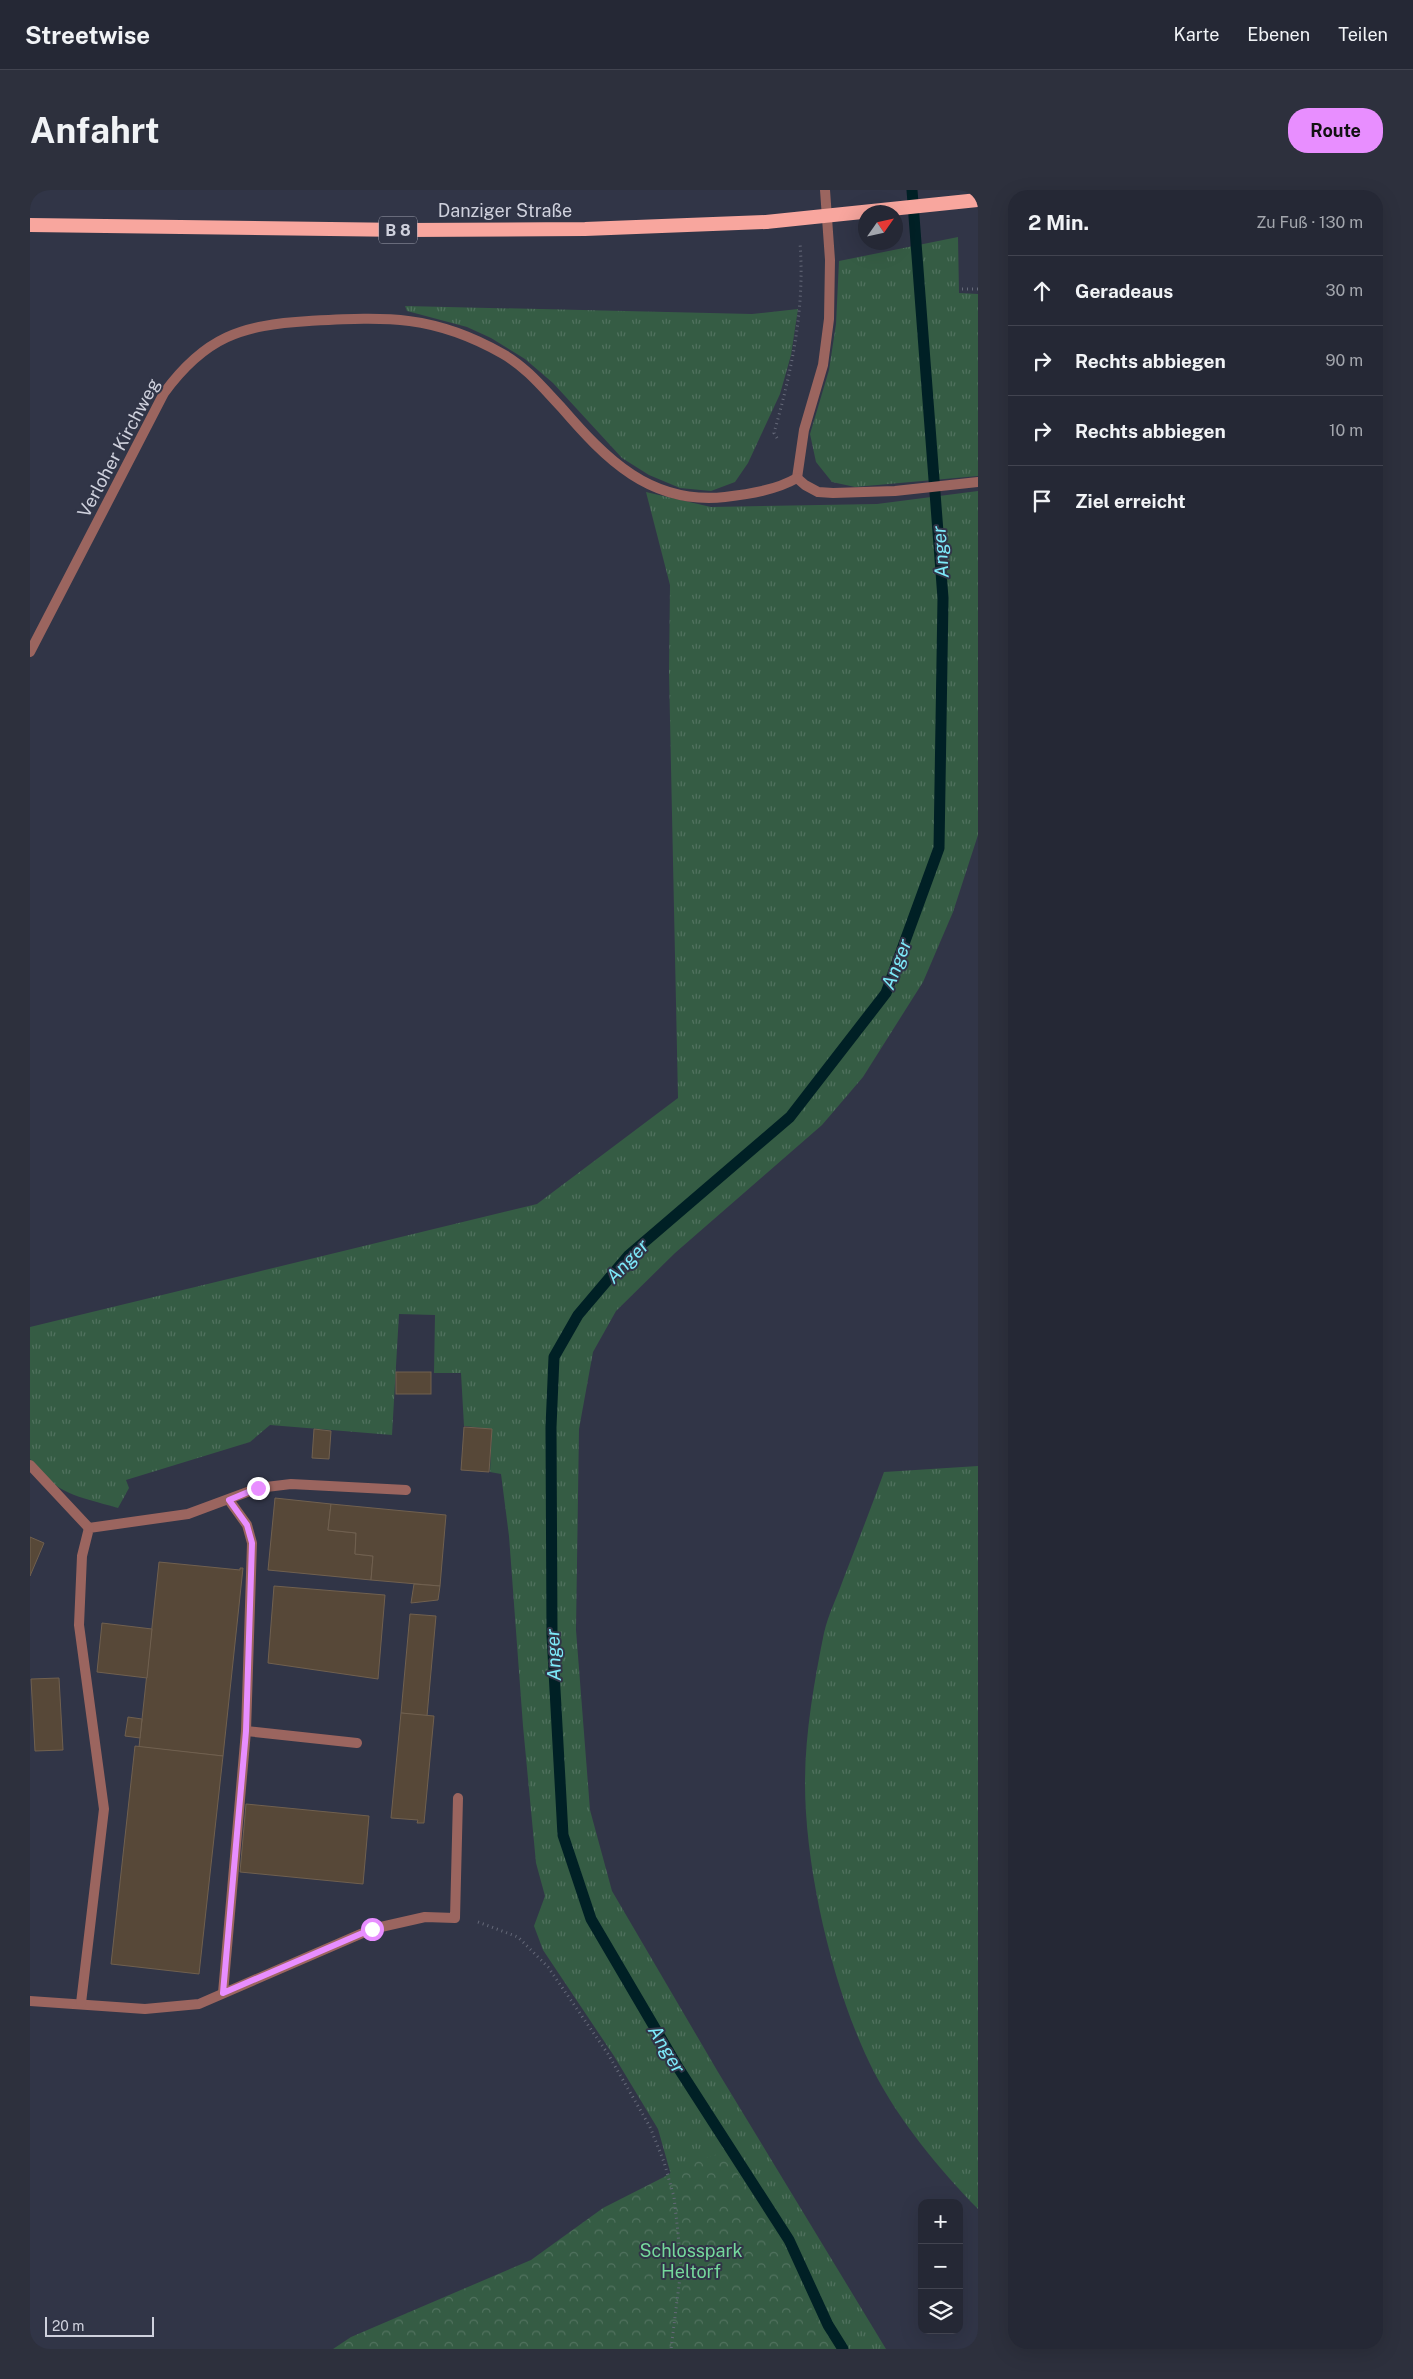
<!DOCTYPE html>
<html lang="de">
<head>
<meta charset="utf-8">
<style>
  body { margin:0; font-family:"Public Sans",sans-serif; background:#2d303d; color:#f1f3f6 }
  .controls { position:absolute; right:15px; bottom:15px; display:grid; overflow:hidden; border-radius:10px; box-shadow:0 5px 20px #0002 }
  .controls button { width:45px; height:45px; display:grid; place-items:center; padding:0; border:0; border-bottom:1px solid #424450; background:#252835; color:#f1f3f6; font:25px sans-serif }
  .compass { position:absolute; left:828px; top:15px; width:45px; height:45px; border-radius:50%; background:#252835; box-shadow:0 5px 20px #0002; rotate:56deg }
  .scale { position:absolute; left:15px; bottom:12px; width:109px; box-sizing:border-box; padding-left:5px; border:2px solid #cfd1dd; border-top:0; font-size:14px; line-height:18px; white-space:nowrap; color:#cfd1dd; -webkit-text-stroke:4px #313547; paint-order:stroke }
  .stop { position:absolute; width:15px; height:15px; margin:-11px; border:4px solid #e88eff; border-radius:50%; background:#fff }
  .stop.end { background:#e88eff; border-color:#fff; box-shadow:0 1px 5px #0008 }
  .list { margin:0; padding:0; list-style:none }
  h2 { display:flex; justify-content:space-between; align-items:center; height:65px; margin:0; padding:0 20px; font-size:21px }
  h2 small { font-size:16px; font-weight:400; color:#a3a6ad }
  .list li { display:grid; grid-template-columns:32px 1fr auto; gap:15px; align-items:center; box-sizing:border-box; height:70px; padding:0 20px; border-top:1px solid #424450 }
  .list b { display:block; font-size:19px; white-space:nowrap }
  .list em { font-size:16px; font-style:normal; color:#a3a6ad }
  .icon { flex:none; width:28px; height:28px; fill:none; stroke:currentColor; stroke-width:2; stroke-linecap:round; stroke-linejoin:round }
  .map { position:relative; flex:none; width:948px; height:2159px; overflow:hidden; border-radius:20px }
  header { display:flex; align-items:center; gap:30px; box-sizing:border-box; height:70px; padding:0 25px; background:#252835; border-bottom:1px solid #424450 }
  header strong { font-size:24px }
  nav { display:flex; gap:28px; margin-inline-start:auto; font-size:18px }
  .intro { display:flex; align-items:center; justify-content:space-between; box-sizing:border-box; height:120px; padding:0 30px }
  h1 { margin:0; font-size:35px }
  .button { padding:12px 22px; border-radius:20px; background:#e88eff; color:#111; font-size:18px; font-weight:700 }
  main { display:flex; gap:30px; padding:0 30px }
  aside { flex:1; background:#252835; border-radius:20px; box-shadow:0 5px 20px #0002 }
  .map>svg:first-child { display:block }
  .grass { fill:url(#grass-tufts) }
  .park { fill:url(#park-crowns) }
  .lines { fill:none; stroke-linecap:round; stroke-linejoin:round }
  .stream { stroke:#002025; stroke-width:11 }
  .building { fill:#574838; stroke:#70604f }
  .path { stroke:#656979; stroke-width:3; stroke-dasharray:1 4; stroke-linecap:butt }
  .service { stroke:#9b655f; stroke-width:10 }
  .minor { stroke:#9b655f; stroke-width:10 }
  .trunk { stroke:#f8a69e; stroke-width:14 }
  .trunk-bridge { stroke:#f8a69e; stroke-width:14 }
  .route { stroke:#e88eff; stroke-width:6 }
  .labels { text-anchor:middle; stroke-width:4; stroke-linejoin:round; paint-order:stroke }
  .shield { fill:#313547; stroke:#a0a2b0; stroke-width:1 }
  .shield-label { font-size:16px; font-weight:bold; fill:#cfd1dd }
  .street-label { font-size:18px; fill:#cfd1dd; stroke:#313547 }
  .park-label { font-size:18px; fill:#75d89c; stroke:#313547 }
  .water-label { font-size:19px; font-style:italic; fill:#7de9f9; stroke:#313547 }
</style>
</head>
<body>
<header>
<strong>Streetwise</strong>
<nav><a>Karte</a><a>Ebenen</a><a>Teilen</a></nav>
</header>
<div class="intro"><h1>Anfahrt</h1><a class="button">Route</a></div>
<main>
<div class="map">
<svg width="948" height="2159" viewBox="0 0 948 2159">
  <defs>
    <pattern id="grass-tufts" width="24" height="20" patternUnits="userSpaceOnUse" patternTransform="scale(1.25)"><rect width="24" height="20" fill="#355c44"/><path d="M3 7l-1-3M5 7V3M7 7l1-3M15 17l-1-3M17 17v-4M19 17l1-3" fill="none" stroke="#51725f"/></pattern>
    <pattern id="park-crowns" width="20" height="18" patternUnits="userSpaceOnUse" patternTransform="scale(1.25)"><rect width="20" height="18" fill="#355c44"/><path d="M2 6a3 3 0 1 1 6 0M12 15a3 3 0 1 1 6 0" fill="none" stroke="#51725f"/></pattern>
  </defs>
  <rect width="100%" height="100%" fill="#313547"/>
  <g class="grass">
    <path d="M 928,47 L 929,103 L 948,104 L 948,286 L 825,297 L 802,292 L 786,272 L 780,244 L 799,180 L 806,134 L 809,71 Z"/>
    <path d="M 375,116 L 722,124 L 768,119 L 761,165 L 750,204 L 718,273 L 705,292 L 681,301 L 650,298 L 619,285 L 592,268 L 523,193 L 495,169 L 461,148 L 437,137 L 377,121 Z"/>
    <path d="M 948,301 L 948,645 L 923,722 L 893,792 L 833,887 L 792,935 L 645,1063 L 586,1121 L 563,1162 L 549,1239 L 546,1440 L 560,1620 L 582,1701 L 688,1882 L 856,2159 L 605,2159 L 647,2006 L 628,1939 L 584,1866 L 513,1760 L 504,1736 L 515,1706 L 506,1673 L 493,1536 L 479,1346 L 471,1284 L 460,1282 L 462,1239 L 434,1236 L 431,1183 L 404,1183 L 405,1125 L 369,1124 L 362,1245 L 240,1235 L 220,1252 L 96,1290 L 99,1298 L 88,1318 C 47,1306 26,1305 0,1269 L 0,1137 L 507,1014 L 648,908 L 639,482 L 640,395 L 616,302 L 681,317 L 847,314 Z"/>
    <path d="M 948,1276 L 948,2019 C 909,1979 870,1932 844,1882 C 804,1804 775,1681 775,1593 C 775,1544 784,1492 794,1443 C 798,1425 807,1407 813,1390 C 827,1354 841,1318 854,1282 Z"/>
  </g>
  <path class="park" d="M 694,1962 L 753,2055 L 791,2139 L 804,2159 L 303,2159 L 321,2147 L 501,2070 L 573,2018 L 634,1987 L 653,1975 Z"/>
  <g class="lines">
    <path class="stream" d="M 813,2159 L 798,2135 L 759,2050 L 649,1879 L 561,1729 L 533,1645 L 522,1445 L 521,1237 L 524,1167 L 548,1125 L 598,1066 L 760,927 L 856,803 L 909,658 L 913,408 L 882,0"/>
  </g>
  <g class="building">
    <rect x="366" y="1182" width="35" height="22"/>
    <path d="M 434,1237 L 462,1239 L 459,1282 L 431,1280 Z"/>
    <path d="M 284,1239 L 301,1241 L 299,1269 L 282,1268 Z"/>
    <path d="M 245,1308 L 301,1314 L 298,1340 L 326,1343 L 325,1364 L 343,1366 L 341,1390 L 238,1380 Z"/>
    <path d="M 301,1314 L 416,1325 L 410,1396 L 341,1390 L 343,1366 L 325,1364 L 326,1343 L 298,1340 Z"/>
    <path d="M 0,1347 L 14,1353 L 0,1386 Z"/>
    <path d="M 129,1372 L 210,1380 L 210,1378 L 213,1378 L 193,1566 L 109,1557 Z"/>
    <path d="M 384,1394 L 410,1396 L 408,1410 L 381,1413 Z"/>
    <path d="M 244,1396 L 355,1405 L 348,1489 L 238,1473 Z"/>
    <path d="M 380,1424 L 406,1426 L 397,1526 L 371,1523 Z"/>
    <path d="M 72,1433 L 122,1439 L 117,1488 L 67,1482 Z"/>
    <path d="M 29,1488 L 33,1560 L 5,1561 L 1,1489 Z"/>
    <path d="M 371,1523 L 404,1526 L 394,1633 L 387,1633 L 388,1630 L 361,1628 Z"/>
    <path d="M 98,1527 L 112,1529 L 110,1548 L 95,1546 Z"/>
    <path d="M 105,1556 L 193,1566 L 169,1784 L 81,1774 Z"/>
    <path d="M 216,1614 L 339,1626 L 333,1694 L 210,1682 Z"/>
  </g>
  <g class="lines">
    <g class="path">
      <path d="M 932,99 L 948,99"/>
      <path d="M 747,248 L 744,243 C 762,180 775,118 770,53"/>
      <path d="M 448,1732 L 488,1747 L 518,1777 L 578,1864 L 620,1937 L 634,1972 L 644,2007 L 648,2043 L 651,2079 L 641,2159"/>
    </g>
    <g class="service">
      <path d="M 216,1541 L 327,1553"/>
      <path d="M 193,1803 L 216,1541 L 222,1353 L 217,1335 L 199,1310"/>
      <path d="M 0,1811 L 115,1819 L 169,1814 L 342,1739 L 395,1727 L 425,1728 L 428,1608"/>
      <path d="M 51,1813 L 74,1619 L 49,1435 L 52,1366 L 59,1338 L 158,1324 L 228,1298 L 261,1294 L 376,1300"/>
    </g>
    <g class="minor">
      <path d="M 767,288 L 774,240 L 793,175 L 799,129 L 800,70 L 795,0"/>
      <path d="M 767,288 L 775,295 L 788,302 L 803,303 L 865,301 L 948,292"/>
      <path d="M 0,462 L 134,203 C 175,147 211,135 279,131 C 356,127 403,124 473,164 C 496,177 513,198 531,217 C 576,269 620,315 695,307 C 720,304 746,300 767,288"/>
      <path d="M 0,1275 L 59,1338"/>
    </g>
    <path class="trunk" d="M 0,35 L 376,40 L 555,39 L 736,32"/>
    <path class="trunk-bridge" d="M 736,32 L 948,10"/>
  </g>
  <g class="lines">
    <path class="route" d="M 228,1298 L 199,1310 L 217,1335 L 222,1353 L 216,1541 L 193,1803 L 342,1739"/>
  </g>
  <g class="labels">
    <rect class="shield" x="349" y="26.5" width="38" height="27" rx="4"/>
    <g class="shield-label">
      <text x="368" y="46">B 8</text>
    </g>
    <g class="street-label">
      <text x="475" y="27">Danziger Straße</text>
      <text transform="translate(89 258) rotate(-62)" y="6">Verloher Kirchweg</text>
    </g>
    <g class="park-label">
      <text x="661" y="2067">Schlosspark<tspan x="661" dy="21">Heltorf</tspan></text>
    </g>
    <g class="water-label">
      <text transform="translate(910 362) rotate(-94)" y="7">Anger</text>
      <text transform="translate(866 774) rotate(-69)" y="7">Anger</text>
      <text transform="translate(597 1071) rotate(-46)" y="7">Anger</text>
      <text transform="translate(523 1465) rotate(-92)" y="7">Anger</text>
      <text transform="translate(637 1859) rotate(59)" y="7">Anger</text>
    </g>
  </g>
</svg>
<div class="controls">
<button>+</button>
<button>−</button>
<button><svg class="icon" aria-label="layers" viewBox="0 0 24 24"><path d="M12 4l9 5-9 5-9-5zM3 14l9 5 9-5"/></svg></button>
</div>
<svg class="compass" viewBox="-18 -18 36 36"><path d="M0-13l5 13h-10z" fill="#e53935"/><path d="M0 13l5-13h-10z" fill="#a3a6ad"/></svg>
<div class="scale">20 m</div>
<div class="stop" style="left:342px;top:1739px"></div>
<div class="stop end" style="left:228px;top:1298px"></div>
</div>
<aside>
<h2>2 Min.<small>Zu Fuß · 130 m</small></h2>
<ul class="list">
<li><svg class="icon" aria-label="ahead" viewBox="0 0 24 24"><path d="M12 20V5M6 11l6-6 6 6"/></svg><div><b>Geradeaus</b></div><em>30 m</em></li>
<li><svg class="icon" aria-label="right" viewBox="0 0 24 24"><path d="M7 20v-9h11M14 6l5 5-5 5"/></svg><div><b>Rechts abbiegen</b></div><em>90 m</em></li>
<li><svg class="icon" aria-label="right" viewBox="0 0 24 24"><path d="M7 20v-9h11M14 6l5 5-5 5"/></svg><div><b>Rechts abbiegen</b></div><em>10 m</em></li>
<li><svg class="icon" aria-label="arrive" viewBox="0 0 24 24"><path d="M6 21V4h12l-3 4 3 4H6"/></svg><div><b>Ziel erreicht</b></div></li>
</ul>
</aside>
</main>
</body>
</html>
